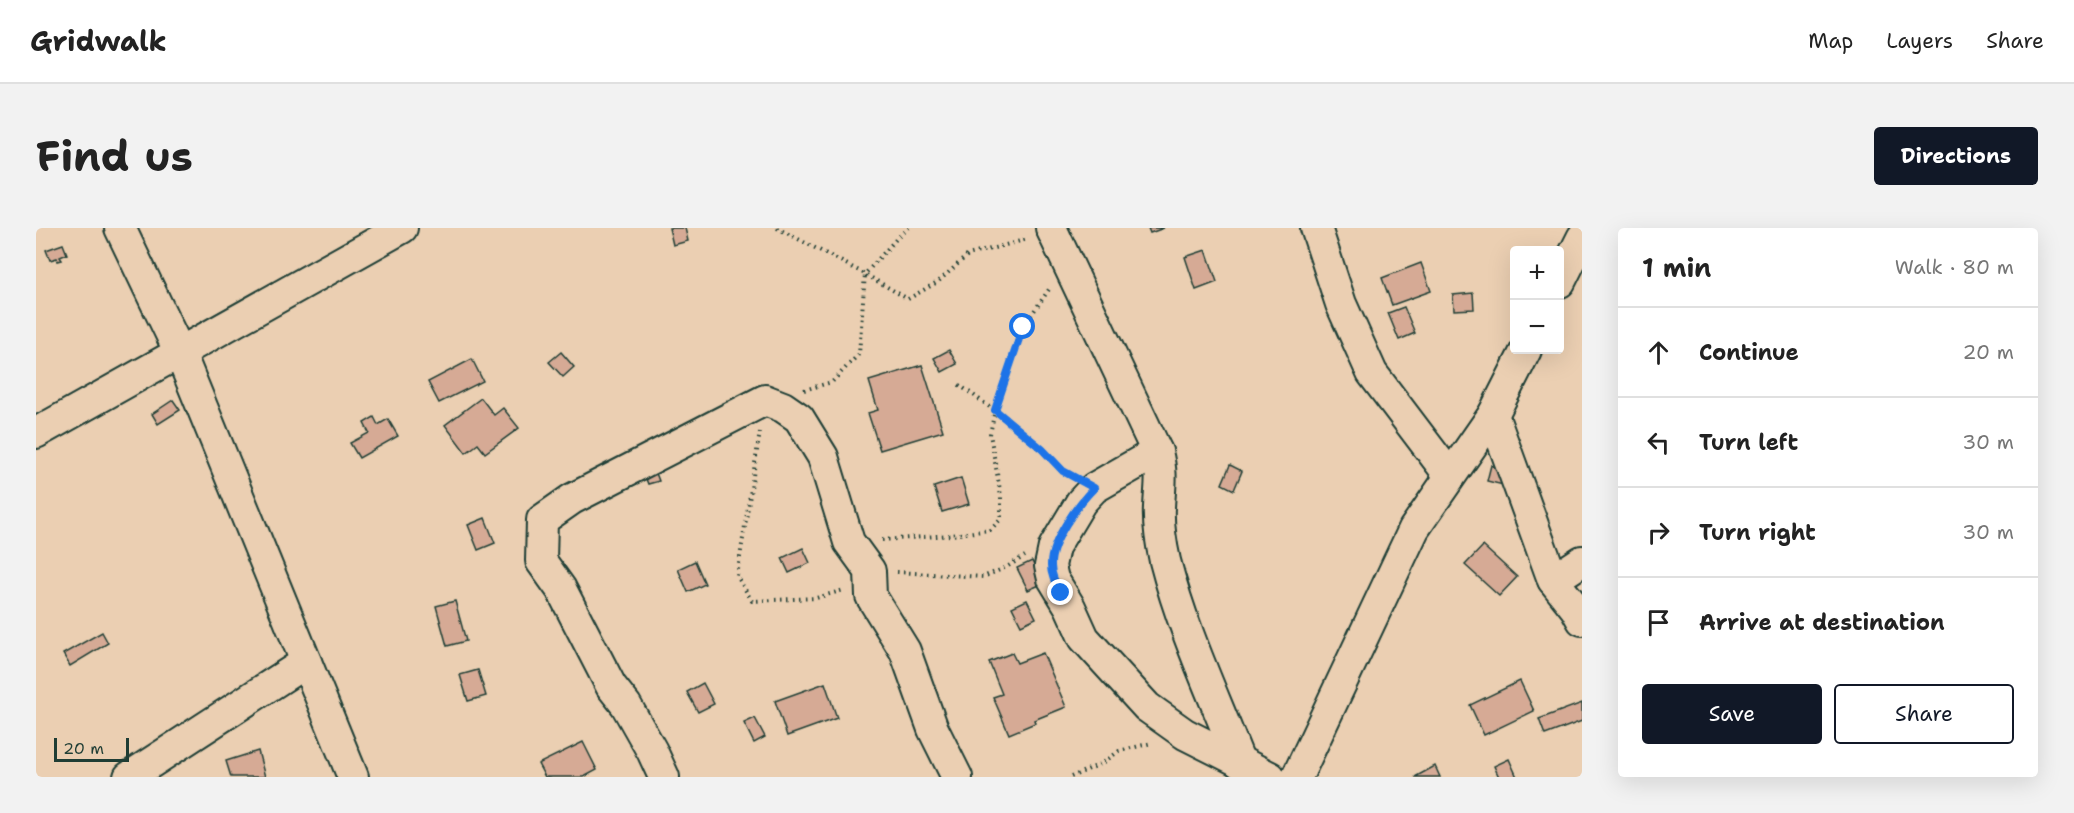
<!DOCTYPE html>
<html lang="en">
<head>
<meta charset="utf-8">
<style>
  body { margin:0; font-family:"Shantell Sans",sans-serif; background:#f2f2f2; color:#222 }
  .controls { position:absolute; right:18px; top:18px; display:grid; overflow:hidden; border-radius:6px; box-shadow:0 6px 24px #0002 }
  .controls button { width:54px; height:54px; display:grid; place-items:center; padding:0; border:0; border-bottom:2px solid #e0e0e0; background:#fff; color:#222; font:30px sans-serif }
  .scale { position:absolute; left:18px; bottom:15px; width:75px; box-sizing:border-box; padding-left:6px; border:3px solid #1f3d34; border-top:0; font-size:16px; line-height:21px; white-space:nowrap; color:#1f3d34; -webkit-text-stroke:4px #ebcfb2; paint-order:stroke }
  .stop { position:absolute; width:18px; height:18px; margin:-14px; border:4px solid #1a73e8; border-radius:50%; background:#fff }
  .stop.end { background:#1a73e8; border-color:#fff; box-shadow:0 2px 6px #0008 }
  .list { margin:0; padding:0; list-style:none }
  h2 { display:flex; justify-content:space-between; align-items:center; height:78px; margin:0; padding:0 24px; font-size:26px }
  h2 small { font-size:20px; font-weight:400; color:#767676 }
  .list li { display:grid; grid-template-columns:39px 1fr auto; gap:18px; align-items:center; box-sizing:border-box; height:90px; padding:0 24px; border-top:2px solid #e0e0e0 }
  .list b { display:block; font-size:22px; white-space:nowrap }
  .list em { font-size:20px; font-style:normal; color:#767676 }
  .actions { display:flex; gap:12px; padding:18px 24px }
  .actions a { flex:1; padding:14px 0; border:2px solid #111827; border-radius:6px; text-align:center; font-size:21px; color:#111827 }
  .actions .main { background:#111827; color:#fff }
  .icon { flex:none; width:33px; height:33px; fill:none; stroke:currentColor; stroke-width:2; stroke-linecap:round; stroke-linejoin:round }
  .map { position:relative; flex:none; width:1546px; height:549px; overflow:hidden; border-radius:6px }
  header { display:flex; align-items:center; gap:36px; box-sizing:border-box; height:84px; padding:0 30px; background:#fff; border-bottom:2px solid #e0e0e0 }
  header strong { font-size:28px }
  nav { display:flex; gap:33px; margin-inline-start:auto; font-size:21px }
  .intro { display:flex; align-items:center; justify-content:space-between; box-sizing:border-box; height:144px; padding:0 36px }
  h1 { margin:0; font-size:42px }
  .button { padding:15px 27px; border-radius:6px; background:#111827; color:#fff; font-size:21px; font-weight:700 }
  main { display:flex; gap:36px; padding:0 36px }
  aside { flex:1; background:#fff; border-radius:6px; box-shadow:0 6px 24px #0002 }
  .map>svg:first-child { display:block }
  .building { fill:#d6aa95; stroke:#1f3d34; stroke-width:1.5 }
  .lines { fill:none; stroke-linecap:round; stroke-linejoin:round }
  .minor-casing { stroke:#1f3d34; stroke-width:34 }
  .path { stroke:#1f3d34; stroke-width:4; stroke-dasharray:1.5 4.5; stroke-linecap:butt }
  .minor { stroke:#ebcfb2; stroke-width:30 }
  .route { stroke:#1a73e8; stroke-width:8 }
</style>
</head>
<body>
<header>
<strong>Gridwalk</strong>
<nav><a>Map</a><a>Layers</a><a>Share</a></nav>
</header>
<div class="intro"><h1>Find us</h1><a class="button">Directions</a></div>
<main>
<div class="map">
<svg width="1546" height="549" viewBox="0 0 1546 549">
  <rect width="100%" height="100%" fill="#ebcfb2"/>
  <filter id="ink" filterUnits="userSpaceOnUse"><feTurbulence type="fractalNoise" baseFrequency=".0167" numOctaves="2"/><feDisplacementMap in="SourceGraphic" scale="12" xChannelSelector="R" yChannelSelector="G"/><feConvolveMatrix kernelMatrix="1 2 1 2 8 2 1 2 1" color-interpolation-filters="sRGB"/></filter>
  <g filter="url(#ink)">
    <g class="building">
      <path d="M 633,0 L 649,0 L 652,13 L 637,17 Z"/>
      <path d="M 1112,0 L 1128,0 L 1114,5 Z"/>
      <path d="M 27,16 L 31,26 L 24,29 L 26,32 L 22,33 L 21,30 L 14,32 L 10,22 Z"/>
      <path d="M 1170,22 L 1181,54 L 1160,62 L 1149,29 Z"/>
      <path d="M 1385,35 L 1395,63 L 1356,77 L 1346,50 Z"/>
      <path d="M 1437,65 L 1438,81 L 1418,82 L 1417,67 Z"/>
      <path d="M 1368,79 L 1379,105 L 1363,112 L 1352,85 Z"/>
      <path d="M 913,122 L 921,136 L 906,144 L 898,130 Z"/>
      <path d="M 525,124 L 538,139 L 527,149 L 513,134 Z"/>
      <path d="M 436,131 L 447,153 L 403,175 L 392,154 Z"/>
      <path d="M 886,137 L 907,203 L 844,222 L 832,185 L 842,182 L 833,153 Z"/>
      <path d="M 445,170 L 458,187 L 467,180 L 483,200 L 449,225 L 442,216 L 430,225 L 409,197 Z"/>
      <path d="M 137,172 L 144,182 L 122,196 L 116,186 Z"/>
      <path d="M 338,189 L 342,197 L 352,191 L 362,208 L 323,230 L 314,215 L 333,205 L 328,195 Z"/>
      <path d="M 615,232 L 623,253 L 612,256 L 604,236 Z"/>
      <path d="M 1194,237 L 1206,243 L 1198,262 L 1186,256 Z"/>
      <path d="M 1455,237 L 1476,248 L 1467,257 L 1451,253 Z"/>
      <path d="M 925,250 L 933,276 L 906,284 L 898,259 Z"/>
      <path d="M 449,290 L 459,315 L 442,322 L 432,297 Z"/>
      <path d="M 1447,318 L 1481,349 L 1463,368 L 1429,337 Z"/>
      <path d="M 767,320 L 774,335 L 753,345 L 746,330 Z"/>
      <path d="M 659,333 L 669,356 L 652,364 L 642,341 Z"/>
      <path d="M 996,333 L 1006,356 L 992,362 L 981,340 Z"/>
      <path d="M 991,372 L 1000,390 L 985,397 L 976,379 Z"/>
      <path d="M 419,373 L 430,413 L 411,418 L 400,378 Z"/>
      <path d="M 66,404 L 72,415 L 34,438 L 27,426 Z"/>
      <path d="M 976,425 L 981,435 L 1007,425 L 1030,479 L 998,492 L 999,495 L 973,506 L 957,469 L 966,466 L 953,434 Z"/>
      <path d="M 442,442 L 450,468 L 432,473 L 424,447 Z"/>
      <path d="M 1484,453 L 1498,483 L 1448,507 L 1434,477 Z"/>
      <path d="M 667,455 L 678,476 L 662,484 L 651,464 Z"/>
      <path d="M 789,455 L 801,490 L 751,508 L 739,473 Z"/>
      <path d="M 1546,475 L 1546,493 L 1509,507 L 1503,491 Z"/>
      <path d="M 719,490 L 729,509 L 718,515 L 708,495 Z"/>
      <path d="M 547,514 L 561,542 L 548,549 L 509,549 L 502,536 Z"/>
      <path d="M 222,523 L 229,549 L 195,549 L 190,533 Z"/>
      <path d="M 1473,531 L 1481,549 L 1463,549 L 1458,538 Z"/>
      <path d="M 1399,538 L 1404,549 L 1379,549 Z"/>
    </g>
    <g class="lines">
      <g class="minor-casing">
        <g id="minor">
          <path d="M 84,0 L 144,125 L 317,549"/>
          <path d="M 1015,0 L 1121,224 C 1127,247 1124,257 1123,279 C 1122,297 1125,315 1129,333 C 1147,403 1178,468 1204,535"/>
          <path d="M 1280,0 L 1305,76 L 1336,145 L 1414,248"/>
          <path d="M 1524,54 L 1546,10"/>
          <path d="M 1457,187 L 1517,352 L 1540,381 L 1546,392"/>
          <path d="M 0,205 L 366,0"/>
          <path d="M 1121,224 L 1058,260 L 1045,274 L 1018,319 L 1014,338 L 1017,351 L 1034,379 L 1048,410 L 1111,479 L 1149,506 L 1234,549"/>
          <path d="M 1517,352 L 1546,333"/>
          <path d="M 93,549 L 270,434"/>
          <path d="M 628,549 L 616,523 L 590,477 L 575,458 L 525,361 L 505,333 L 506,292 L 536,271 L 729,172 L 747,179 L 763,190 L 787,229 L 813,314 L 834,343 L 835,368 L 869,423 L 897,501 L 921,549"/>
          <path d="M 1261,549 L 1378,301 L 1457,187 L 1490,122"/>
        </g>
      </g>
      <g class="path">
        <path d="M 741,0 L 829,46 L 861,10 L 873,0"/>
        <path d="M 923,157 C 951,176 977,197 1002,218 C 1013,227 1022,240 1034,247"/>
        <path d="M 768,162 L 796,154 L 823,126 L 829,46 L 872,71 L 903,53 L 932,27 L 992,11"/>
        <path d="M 724,204 L 701,348 L 716,373 L 780,370 L 808,362"/>
        <path d="M 846,312 L 915,307 L 954,302 L 965,291 L 965,268 L 954,206 L 959,182 L 987,99 L 1014,60"/>
        <path d="M 861,344 L 947,349 L 969,340 L 989,328"/>
        <path d="M 1035,549 L 1067,535 L 1083,523 L 1116,515"/>
      </g>
      <use href="#minor" class="minor"/>
    </g>
  </g>
  <g class="lines" filter="url(#ink)">
    <path class="route" d="M 987,99 L 959,182 L 1006,221 L 1027,243 L 1058,260 C 1042,276 1014,314 1015,338 C 1015,348 1020,357 1025,365"/>
  </g>
</svg>
<div class="controls">
<button>+</button>
<button>−</button>
</div>
<div class="scale">20 m</div>
<div class="stop" style="left:987px;top:99px"></div>
<div class="stop end" style="left:1025px;top:365px"></div>
</div>
<aside>
<h2>1 min<small>Walk · 80 m</small></h2>
<ul class="list">
<li><svg class="icon" aria-label="ahead" viewBox="0 0 24 24"><path d="M12 20V5M6 11l6-6 6 6"/></svg><div><b>Continue</b></div><em>20 m</em></li>
<li><svg class="icon" aria-label="left" viewBox="0 0 24 24"><path d="M17 20v-9H6M10 6l-5 5 5 5"/></svg><div><b>Turn left</b></div><em>30 m</em></li>
<li><svg class="icon" aria-label="right" viewBox="0 0 24 24"><path d="M7 20v-9h11M14 6l5 5-5 5"/></svg><div><b>Turn right</b></div><em>30 m</em></li>
<li><svg class="icon" aria-label="arrive" viewBox="0 0 24 24"><path d="M6 21V4h12l-3 4 3 4H6"/></svg><div><b>Arrive at destination</b></div></li>
</ul>
<div class="actions"><a class="main">Save</a><a>Share</a></div>
</aside>
</main>
</body>
</html>
